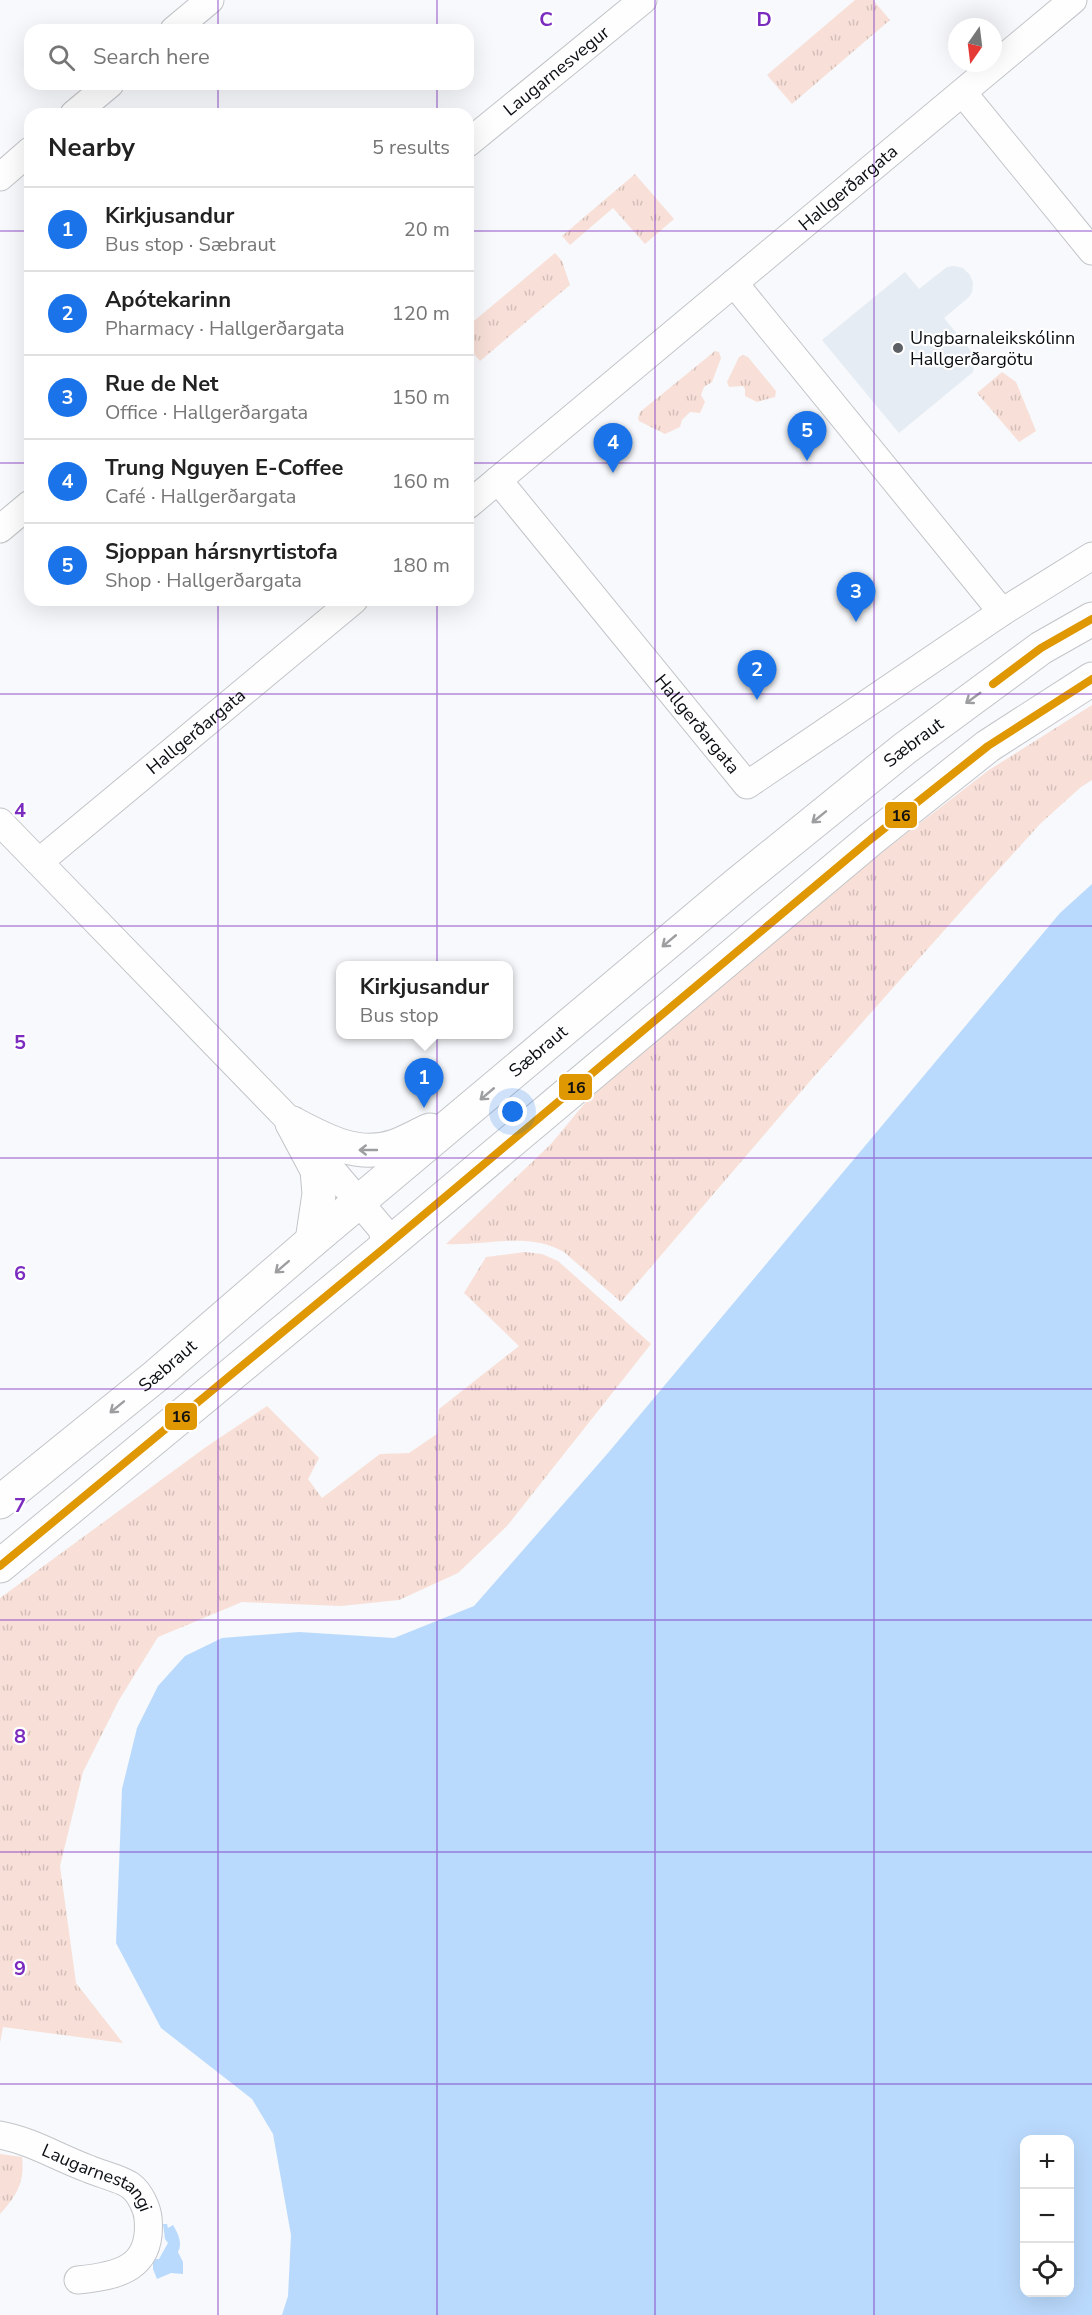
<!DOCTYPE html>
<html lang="en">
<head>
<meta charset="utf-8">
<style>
  body { margin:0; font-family:"Nunito Sans",sans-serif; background:#f6f6f6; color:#222 }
  .controls { position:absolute; right:18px; bottom:18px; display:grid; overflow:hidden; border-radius:12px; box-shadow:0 6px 24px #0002 }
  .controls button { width:54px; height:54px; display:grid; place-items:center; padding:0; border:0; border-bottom:2px solid #e0e0e0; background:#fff; color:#222; font:30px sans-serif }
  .compass { position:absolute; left:948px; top:18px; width:54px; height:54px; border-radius:50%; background:#fff; box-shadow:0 6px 24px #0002; rotate:194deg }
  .you { position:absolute; left:513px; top:1112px; width:21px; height:21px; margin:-15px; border:4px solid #fff; border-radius:50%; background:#1a73e8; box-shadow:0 0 0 9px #1a73e833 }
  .badge { display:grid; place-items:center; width:39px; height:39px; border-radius:50%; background:#1a73e8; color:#fff; font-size:20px; font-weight:700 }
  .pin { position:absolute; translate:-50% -50px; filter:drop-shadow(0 2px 3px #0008) }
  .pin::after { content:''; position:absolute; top:32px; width:21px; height:18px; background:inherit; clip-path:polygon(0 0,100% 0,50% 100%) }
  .popup { position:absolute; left:336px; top:961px; width:177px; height:78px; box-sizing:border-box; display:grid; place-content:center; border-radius:12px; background:#fff; filter:drop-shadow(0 2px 4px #0005); font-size:20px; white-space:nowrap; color:#767676 }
  .popup b { font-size:22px; color:#222 }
  .popup::after { content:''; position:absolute; left:50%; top:100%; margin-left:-12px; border:12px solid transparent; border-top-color:#fff }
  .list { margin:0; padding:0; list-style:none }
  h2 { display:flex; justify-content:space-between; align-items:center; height:78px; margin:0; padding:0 24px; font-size:26px }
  h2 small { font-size:20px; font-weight:400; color:#767676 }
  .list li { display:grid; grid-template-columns:39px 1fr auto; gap:18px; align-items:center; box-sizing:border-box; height:84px; padding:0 24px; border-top:2px solid #e0e0e0 }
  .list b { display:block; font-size:22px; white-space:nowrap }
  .list p { margin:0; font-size:20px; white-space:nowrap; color:#767676 }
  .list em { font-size:20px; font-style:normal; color:#767676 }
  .icon { flex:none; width:33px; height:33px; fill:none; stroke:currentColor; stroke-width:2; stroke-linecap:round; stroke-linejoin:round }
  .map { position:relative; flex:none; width:1092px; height:2315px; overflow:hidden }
  .search { position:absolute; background:#fff; box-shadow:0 6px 24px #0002; left:24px; top:24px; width:450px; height:66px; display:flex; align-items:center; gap:15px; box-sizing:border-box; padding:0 21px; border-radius:18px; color:#767676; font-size:22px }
  .panel { position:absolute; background:#fff; box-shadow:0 6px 24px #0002; left:24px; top:108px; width:450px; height:498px; border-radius:18px }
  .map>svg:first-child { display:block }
  .built { fill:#e5ecf3 }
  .grass { fill:url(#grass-tufts) }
  .water { fill:#badafd; fill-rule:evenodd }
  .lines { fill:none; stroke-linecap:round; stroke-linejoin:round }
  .minor-casing { stroke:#c2c5c8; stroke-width:29 }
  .major-casing { stroke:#c2c5c8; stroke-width:35 }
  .minor { stroke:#fefeff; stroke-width:27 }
  .major { stroke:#fefeff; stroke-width:33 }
  .bus-1-casing { stroke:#fff; stroke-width:12 }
  .bus-1 { stroke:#df9702; stroke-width:8 }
  .oneway { stroke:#9c9ea0 }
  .grid { fill:none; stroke:#7b2cbf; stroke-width:1.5; stroke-opacity:0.55 }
  .poi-dot { fill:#5d6064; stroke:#fff; stroke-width:2 }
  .labels { text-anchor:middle; stroke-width:4.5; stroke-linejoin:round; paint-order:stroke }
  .street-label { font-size:18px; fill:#0a0e12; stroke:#fff }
  .poi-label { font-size:18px; fill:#0a0e12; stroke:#fff; text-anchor:start }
  .grid-label { font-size:20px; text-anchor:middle; font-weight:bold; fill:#7b2cbf; stroke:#fff; stroke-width:4.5; stroke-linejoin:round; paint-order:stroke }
  .line-badge { stroke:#fff; stroke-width:2 }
  .pale-badge-label { font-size:16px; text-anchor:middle; font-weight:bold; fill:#111 }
</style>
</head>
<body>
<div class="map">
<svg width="1092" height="2315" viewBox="0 0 1092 2315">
  <defs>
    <pattern id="grass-tufts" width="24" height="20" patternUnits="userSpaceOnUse" patternTransform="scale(1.5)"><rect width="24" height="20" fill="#f8e0d8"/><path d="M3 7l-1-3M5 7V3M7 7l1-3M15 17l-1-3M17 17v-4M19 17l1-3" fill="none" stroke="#d3bfb8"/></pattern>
  </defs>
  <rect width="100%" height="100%" fill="#f7f9fc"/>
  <path class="built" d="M 954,266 L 963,268 L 970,275 L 973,283 L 972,292 L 969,297 L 944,318 L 975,356 L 973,372 L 899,433 L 822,340 L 905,272 L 919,289 L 947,267 Z"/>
  <g class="grass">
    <path d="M 855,0 L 873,0 L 890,20 L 792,104 L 767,75 Z"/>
    <path d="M 635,174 L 674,219 L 645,244 L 613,208 L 570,245 L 562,236 Z"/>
    <path d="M 555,253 L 562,261 L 570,285 L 480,361 L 468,347 L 468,326 Z"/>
    <path d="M 715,351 L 719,352 L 721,358 L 712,382 L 704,387 L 701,395 L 705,402 L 700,413 L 690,412 L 682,420 L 680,427 L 665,434 L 639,421 L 638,418 L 640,412 Z"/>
    <path d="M 743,355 L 748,357 L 776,391 L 775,397 L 757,402 L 745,396 L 745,389 L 743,386 L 729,387 L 727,382 L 739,357 Z"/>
    <path d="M 1002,372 L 1016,382 L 1036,431 L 1019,442 L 977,393 Z"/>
    <path d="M 1092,705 L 1092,780 L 1081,787 L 1040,824 L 973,898 L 811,1080 L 621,1302 L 564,1252 C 527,1231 487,1246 446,1244 L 551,1144 L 599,1086 L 881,853 L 989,770 Z"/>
    <path d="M 525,1252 L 542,1254 L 558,1261 L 651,1344 L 507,1526 L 458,1573 L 399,1600 L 341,1606 L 242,1602 L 158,1637 L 119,1700 L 83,1772 L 60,1866 L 76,1983 L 123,2043 L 3,2027 L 0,2043 L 0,1598 L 206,1447 L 267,1406 L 319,1458 L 308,1479 L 322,1498 L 380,1454 L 409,1453 L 437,1434 L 439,1409 L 519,1346 L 464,1293 L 486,1257 Z"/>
    <path d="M 0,2154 L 22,2157 C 25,2183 16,2196 0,2214 Z"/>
  </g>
  <g class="water">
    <path d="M 1092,884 L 1092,2315 L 282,2315 L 288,2296 L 291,2235 L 273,2134 L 252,2099 L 161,2028 L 116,1943 L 122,1789 L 137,1728 L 158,1686 L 185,1656 L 222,1638 L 299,1632 L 394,1638 L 474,1606 L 608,1453 L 1060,913 ZM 1024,2140 L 1070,2140 L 1070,2292 L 1024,2292 Z"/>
    <path d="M 163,2224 L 167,2224 L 168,2228 L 173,2225 C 178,2233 183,2244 178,2252 L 183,2262 L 183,2274 L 171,2273 L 157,2279 L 153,2269 L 153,2259 L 159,2259 L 168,2243 L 165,2239 Z"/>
  </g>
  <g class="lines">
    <g class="minor-casing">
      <g id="minor">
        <path d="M 174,30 L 210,0"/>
        <path d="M 963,93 L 1092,251"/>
        <path d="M 74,114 L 110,84"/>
        <path id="s1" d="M 468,143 L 643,0"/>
        <path d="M 0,177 L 30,151"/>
        <path d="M 734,283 L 1002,612"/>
        <path id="s2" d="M 498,480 L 747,785 L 1002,612 L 1092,556"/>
        <path id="s3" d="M 468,505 L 1073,0"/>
        <path d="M 0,529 L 30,504"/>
        <path d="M 0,822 L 292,1123 L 381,1228 L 385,1239 L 383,1249"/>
        <path id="s4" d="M 39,862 L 354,600"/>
        <path id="s5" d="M 0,2135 C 32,2141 59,2158 89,2169 C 100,2174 122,2179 131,2186 C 140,2193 147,2208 148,2218 C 153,2268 119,2276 78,2280"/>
      </g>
    </g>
    <g class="major-casing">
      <g id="major">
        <path d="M 292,1123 C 324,1140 358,1159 395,1146 C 407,1142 418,1135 430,1130"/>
        <path d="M 292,1123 L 317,1170 L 319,1194 L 312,1241"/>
        <path id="s6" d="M 0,1502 L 157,1375 L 312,1241 L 736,885 L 904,749 L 1041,648 L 1092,619"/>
        <path d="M 0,1566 L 383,1249 L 871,839 L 988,746 L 1092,679"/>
      </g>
    </g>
    <use href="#minor" class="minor"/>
    <use href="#major" class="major"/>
    <g class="bus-1-casing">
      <g id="bus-1">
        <path d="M 993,684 L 1041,648 L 1092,619"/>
        <path d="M 0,1566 L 383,1249 L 871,839 L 988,746 L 1092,679"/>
      </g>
    </g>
    <use href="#bus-1" class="bus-1"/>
  </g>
  <defs><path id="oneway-shaft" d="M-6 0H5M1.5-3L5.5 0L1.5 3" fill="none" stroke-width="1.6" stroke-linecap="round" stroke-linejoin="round" transform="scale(1.5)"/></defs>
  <g class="oneway">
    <use href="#oneway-shaft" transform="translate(973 698) rotate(144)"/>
    <use href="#oneway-shaft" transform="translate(819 817) rotate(141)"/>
    <use href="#oneway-shaft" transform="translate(669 941) rotate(140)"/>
    <use href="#oneway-shaft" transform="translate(487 1094) rotate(140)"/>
    <use href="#oneway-shaft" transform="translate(368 1150) rotate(-180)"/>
    <use href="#oneway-shaft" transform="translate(282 1267) rotate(139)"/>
    <use href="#oneway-shaft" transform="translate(117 1407) rotate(141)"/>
  </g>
  <path class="grid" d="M 218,0 L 218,30M 437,0 L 437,30M 655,0 L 655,2315M 874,0 L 874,2315M 218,84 L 218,114M 437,84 L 437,114M 0,231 L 30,231M 468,231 L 1092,231M 0,463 L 30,463M 468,463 L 1092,463M 218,600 L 218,2315M 437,600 L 437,2315M 0,694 L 1092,694M 0,926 L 1092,926M 0,1158 L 1092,1158M 0,1389 L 1092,1389M 0,1620 L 1092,1620M 0,1852 L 1092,1852M 0,2084 L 1092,2084"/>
  <circle class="poi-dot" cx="898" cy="348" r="6"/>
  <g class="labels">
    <g class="street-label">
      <text dy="6" stroke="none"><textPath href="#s1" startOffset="114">Laugarnesvegur</textPath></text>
      <text dy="6" stroke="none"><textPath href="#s3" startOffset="495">Hallgerðargata</textPath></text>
      <text dy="6" stroke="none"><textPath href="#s2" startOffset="315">Hallgerðargata</textPath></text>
      <text dy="6" stroke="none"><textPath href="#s4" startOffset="204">Hallgerðargata</textPath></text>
      <text dy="6" stroke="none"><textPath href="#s6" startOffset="1188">Sæbraut</textPath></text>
      <text dy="6" stroke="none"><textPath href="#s6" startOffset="702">Sæbraut</textPath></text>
      <text dy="6" stroke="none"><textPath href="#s6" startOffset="216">Sæbraut</textPath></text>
      <text dy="6" stroke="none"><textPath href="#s5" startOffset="108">Laugarnestangi</textPath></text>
    </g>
    <g class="poi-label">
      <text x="910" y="344">Ungbarnaleikskólinn<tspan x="910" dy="21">Hallgerðargötu</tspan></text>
    </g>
  </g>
  <g class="grid-label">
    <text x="546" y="26">C</text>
    <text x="764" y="26">D</text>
    <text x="20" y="817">4</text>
    <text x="20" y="1049">5</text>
    <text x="20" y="1280">6</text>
    <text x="20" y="1512">7</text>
    <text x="20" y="1743">8</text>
    <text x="20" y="1975">9</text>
  </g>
  <g class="line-badge">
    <rect x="884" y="801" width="34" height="28" rx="6" fill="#df9702"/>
    <rect x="558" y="1073" width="35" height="28" rx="6" fill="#df9702"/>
    <rect x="164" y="1402" width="34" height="29" rx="6" fill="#df9702"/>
  </g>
  <g class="pale-badge-label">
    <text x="901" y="821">16</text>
    <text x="576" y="1093">16</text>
    <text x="181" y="1422">16</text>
  </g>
</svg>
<div class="controls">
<button>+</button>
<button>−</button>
<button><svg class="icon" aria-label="locate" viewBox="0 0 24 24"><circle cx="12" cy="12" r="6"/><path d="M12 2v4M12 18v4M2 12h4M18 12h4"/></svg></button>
</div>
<svg class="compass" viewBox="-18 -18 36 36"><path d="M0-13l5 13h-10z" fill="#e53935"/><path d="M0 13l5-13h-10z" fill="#767676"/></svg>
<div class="you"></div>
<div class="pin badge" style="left:424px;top:1108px">1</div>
<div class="popup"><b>Kirkjusandur</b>Bus stop</div>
<div class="pin badge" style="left:757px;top:700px">2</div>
<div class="pin badge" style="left:856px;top:622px">3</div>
<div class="pin badge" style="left:613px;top:473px">4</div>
<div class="pin badge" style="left:807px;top:461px">5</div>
<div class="search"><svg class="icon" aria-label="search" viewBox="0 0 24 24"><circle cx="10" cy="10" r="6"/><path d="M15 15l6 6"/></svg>Search here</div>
<section class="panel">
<h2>Nearby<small>5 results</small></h2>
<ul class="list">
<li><span class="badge">1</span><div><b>Kirkjusandur</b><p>Bus stop · Sæbraut</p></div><em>20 m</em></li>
<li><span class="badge">2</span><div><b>Apótekarinn</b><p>Pharmacy · Hallgerðargata</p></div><em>120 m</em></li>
<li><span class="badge">3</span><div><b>Rue de Net</b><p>Office · Hallgerðargata</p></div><em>150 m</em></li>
<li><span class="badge">4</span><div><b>Trung Nguyen E-Coffee</b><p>Café · Hallgerðargata</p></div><em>160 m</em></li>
<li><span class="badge">5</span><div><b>Sjoppan hársnyrtistofa</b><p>Shop · Hallgerðargata</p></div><em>180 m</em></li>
</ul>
</section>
</div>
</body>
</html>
